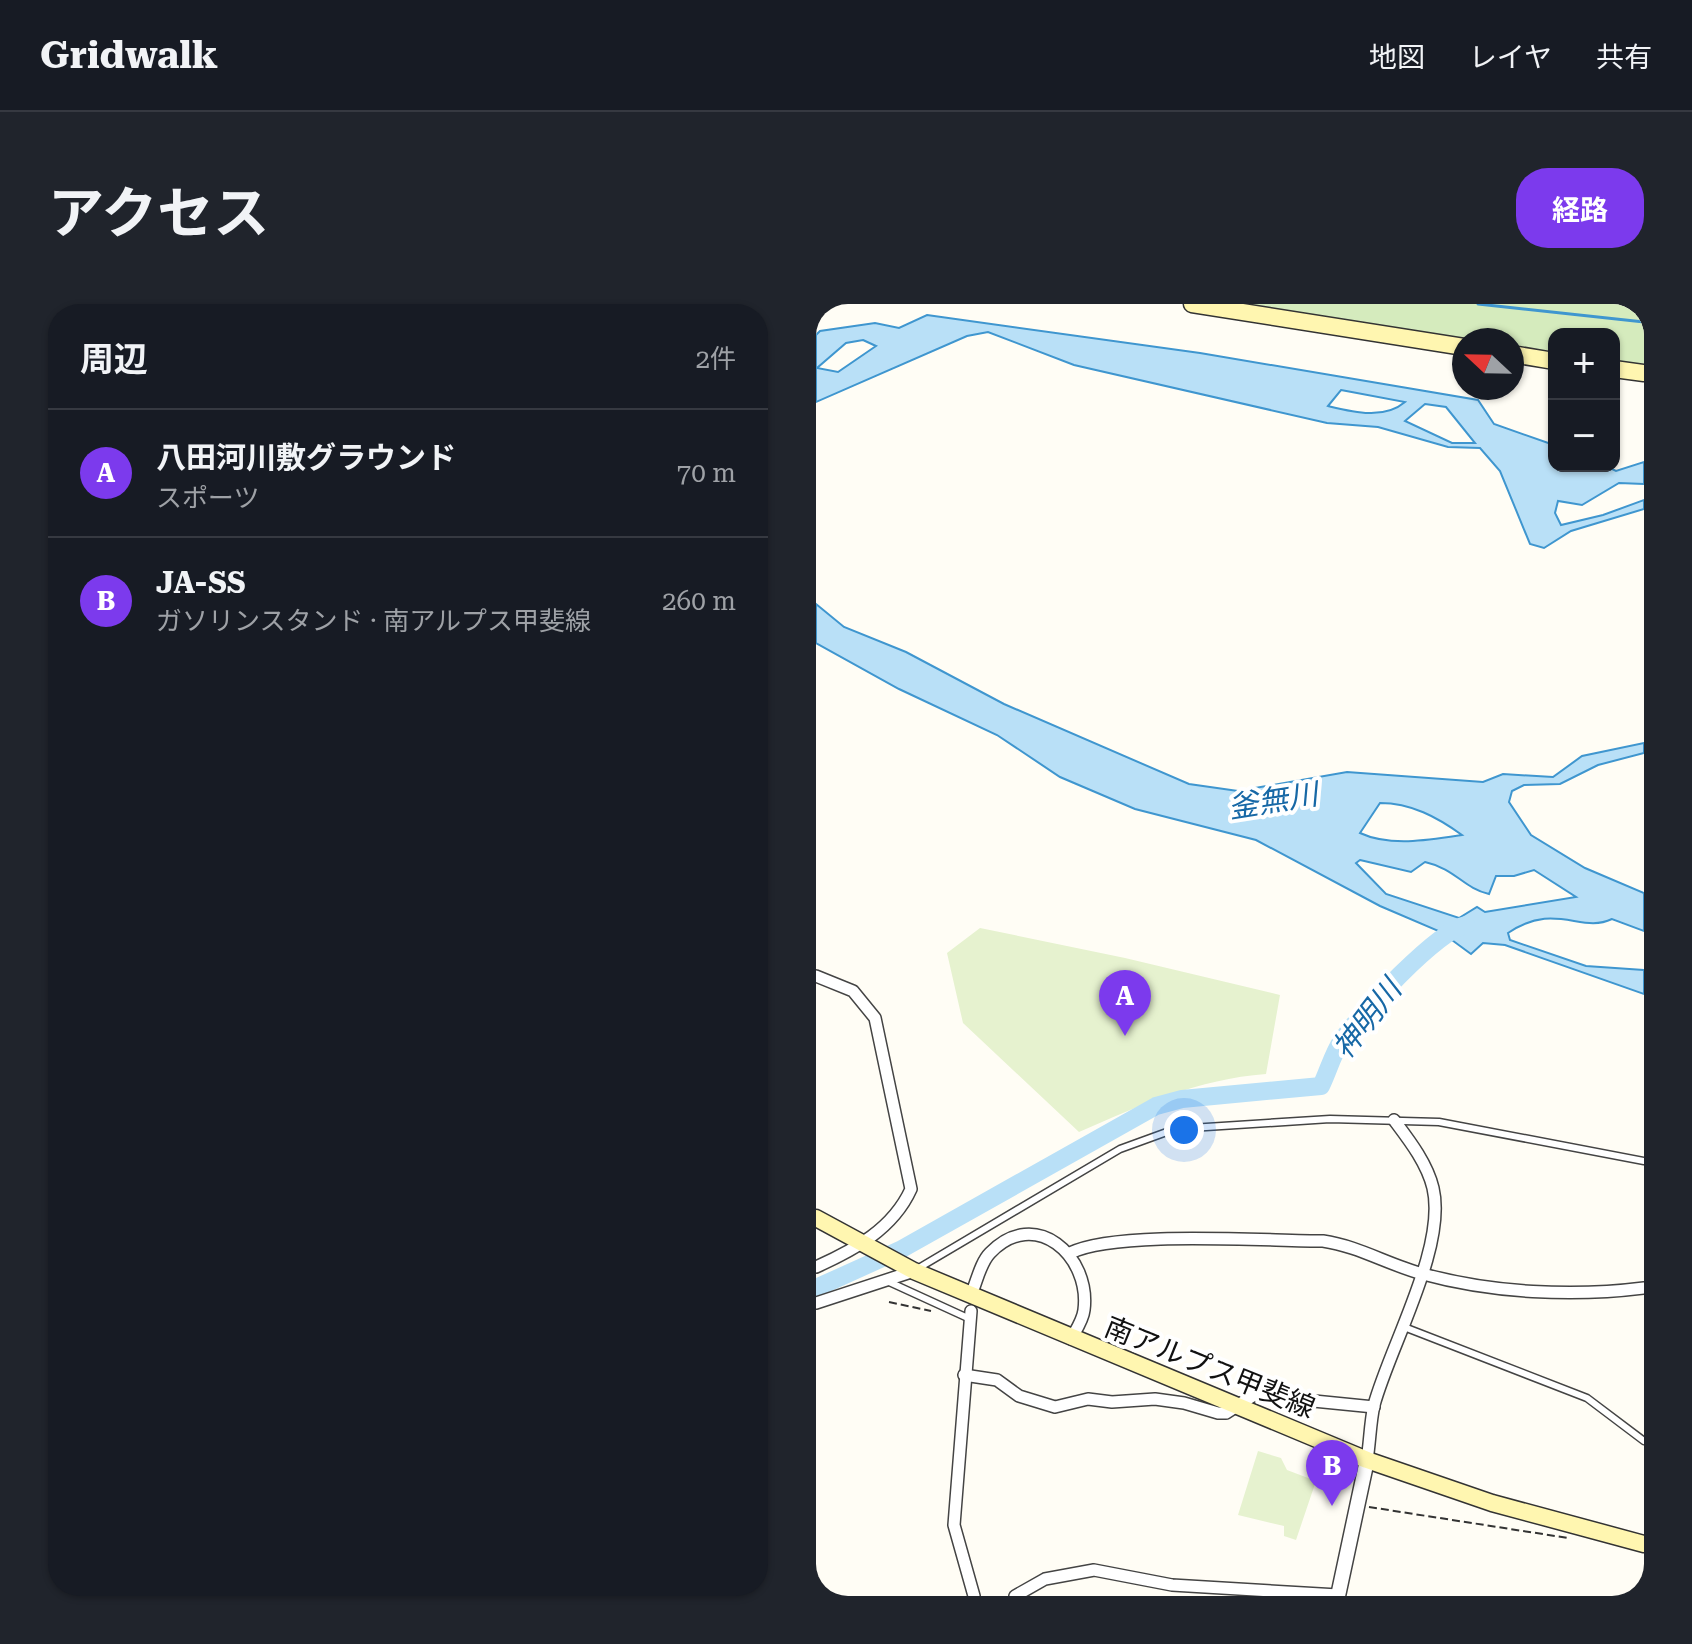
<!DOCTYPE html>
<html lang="ja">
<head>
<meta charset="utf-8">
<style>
  body { margin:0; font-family:"Roboto Serif","Noto Sans JP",serif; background:#20242c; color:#f1f3f6 }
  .controls { position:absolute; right:24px; top:24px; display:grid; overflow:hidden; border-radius:16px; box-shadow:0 2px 6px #0004 }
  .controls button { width:72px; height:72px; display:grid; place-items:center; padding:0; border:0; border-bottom:2px solid #363941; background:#171b24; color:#f1f3f6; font:40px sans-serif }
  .compass { position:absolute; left:636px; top:24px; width:72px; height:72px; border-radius:50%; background:#171b24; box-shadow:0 2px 6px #0004; rotate:292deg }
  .you { position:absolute; left:368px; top:826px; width:28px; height:28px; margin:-20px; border:6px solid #fff; border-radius:50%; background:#1a73e8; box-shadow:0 0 0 12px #1a73e833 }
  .badge { display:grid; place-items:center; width:52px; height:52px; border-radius:50%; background:#7c3aed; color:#fff; font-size:26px; font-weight:700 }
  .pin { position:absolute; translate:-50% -66px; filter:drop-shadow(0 2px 4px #0008) }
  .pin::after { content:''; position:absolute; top:42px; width:28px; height:24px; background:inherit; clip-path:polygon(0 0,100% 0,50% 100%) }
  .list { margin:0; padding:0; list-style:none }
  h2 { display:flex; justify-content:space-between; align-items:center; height:104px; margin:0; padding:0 32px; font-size:34px }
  h2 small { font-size:26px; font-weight:400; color:#9ea1a6 }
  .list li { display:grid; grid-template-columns:52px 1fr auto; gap:24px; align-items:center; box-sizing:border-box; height:128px; padding:0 32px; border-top:2px solid #363941 }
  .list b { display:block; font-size:30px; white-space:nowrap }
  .list p { margin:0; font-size:26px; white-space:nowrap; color:#9ea1a6 }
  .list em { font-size:26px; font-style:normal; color:#9ea1a6 }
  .map { position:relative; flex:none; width:828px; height:1292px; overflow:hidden; border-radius:32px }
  header { display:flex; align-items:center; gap:48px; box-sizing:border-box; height:112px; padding:0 40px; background:#171b24; border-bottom:2px solid #363941 }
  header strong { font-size:38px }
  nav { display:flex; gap:44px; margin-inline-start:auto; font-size:28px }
  .intro { display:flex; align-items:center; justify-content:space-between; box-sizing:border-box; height:192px; padding:0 48px }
  h1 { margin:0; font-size:56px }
  .button { padding:20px 36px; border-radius:32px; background:#7c3aed; color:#fff; font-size:28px; font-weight:700 }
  main { display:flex; gap:48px; padding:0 48px }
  aside { flex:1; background:#171b24; border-radius:32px; box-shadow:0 2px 6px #0004 }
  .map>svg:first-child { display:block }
  .green { fill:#d5ebbd }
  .pitch { fill:#e6f2cf }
  .water { fill:#b9e0f7; stroke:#3f96cf; stroke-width:2; fill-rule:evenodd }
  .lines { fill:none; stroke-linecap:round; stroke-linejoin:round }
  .stream { stroke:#3f96cf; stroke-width:3 }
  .river { stroke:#b9e0f7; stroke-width:18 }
  .service-casing { stroke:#444; stroke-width:9 }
  .minor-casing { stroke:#444; stroke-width:14 }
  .tertiary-casing { stroke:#444; stroke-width:17 }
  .secondary-casing { stroke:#333; stroke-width:19 }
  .path { stroke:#333; stroke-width:2; stroke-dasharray:8 4; stroke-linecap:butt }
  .service { stroke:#fff; stroke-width:6 }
  .minor { stroke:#fff; stroke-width:11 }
  .tertiary { stroke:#fff; stroke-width:14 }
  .secondary { stroke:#fff6b0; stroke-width:16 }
  .labels { text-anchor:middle; stroke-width:8; stroke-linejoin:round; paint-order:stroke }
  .street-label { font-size:28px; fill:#111; stroke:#fff }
  .water-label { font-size:30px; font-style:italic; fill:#1768a6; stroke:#fff }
</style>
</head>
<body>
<header>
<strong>Gridwalk</strong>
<nav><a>地図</a><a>レイヤ</a><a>共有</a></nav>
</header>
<div class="intro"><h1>アクセス</h1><a class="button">経路</a></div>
<main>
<aside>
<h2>周辺<small>2件</small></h2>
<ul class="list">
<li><span class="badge">A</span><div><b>八田河川敷グラウンド</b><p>スポーツ</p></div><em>70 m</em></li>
<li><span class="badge">B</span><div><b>JA-SS</b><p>ガソリンスタンド · 南アルプス甲斐線</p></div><em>260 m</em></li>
</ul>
</aside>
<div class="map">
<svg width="828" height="1292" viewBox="0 0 828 1292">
  <rect width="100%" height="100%" fill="#fffdf5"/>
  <path class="green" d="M 422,0 L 828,0 L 828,62 L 798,58 L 798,30 L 738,30 L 738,50 L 696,44 L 696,36 L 648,36 Z"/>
  <g class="pitch">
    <path d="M 164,624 L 309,654 L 464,691 L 450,770 C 382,775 325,801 263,828 L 147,719 L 131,649 Z"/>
    <path d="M 442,1147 L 465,1154 L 471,1166 L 500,1177 L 480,1236 L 468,1232 L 468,1222 L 422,1211 Z"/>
  </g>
  <g class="water">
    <path d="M 111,11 L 384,49 L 662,96 L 678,120 L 738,141 L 738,162 L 790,162 L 800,167 L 828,158 L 828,180 L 803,179 L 766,201 L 742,197 L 739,209 L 745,221 L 787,211 L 828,196 L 828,205 L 755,227 L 728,244 L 714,240 L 684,167 L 664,144 L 632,143 L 562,123 L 511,119 L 258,61 L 172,28 L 151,32 L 0,98 L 0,31 L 4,27 L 59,19 L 83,24 ZM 47,36 L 60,42 L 22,68 L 1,64 L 30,39 ZM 525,86 L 589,98 C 568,116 537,108 512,102 ZM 609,100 L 630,103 L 659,139 L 636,139 L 589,117 Z"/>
    <path d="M 0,300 L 28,323 L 90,348 L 188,400 L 373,480 L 422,487 L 531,468 L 667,478 L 687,470 L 737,473 L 766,452 L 828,439 L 828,449 L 782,461 L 744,480 L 708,481 L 696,487 L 693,498 L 715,531 L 769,564 L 828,589 L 828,627 L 796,615 C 765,630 739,597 692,629 L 694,636 L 770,662 L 828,666 L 828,690 L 689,641 L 667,639 L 655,650 L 625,628 L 564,602 L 440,536 L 319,505 L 244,473 L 181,431 L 83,385 L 0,339 ZM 564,499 C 595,499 621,513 646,531 C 614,536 574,543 544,529 ZM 544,556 L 595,568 L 609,558 C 640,565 647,584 673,590 L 680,572 L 698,572 L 718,566 L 760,593 L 669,608 L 661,603 L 643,614 L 570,590 L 540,559 Z"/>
  </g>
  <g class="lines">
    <path class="stream" d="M 662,0 L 828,18"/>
    <path class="river" d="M 0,984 L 84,946 L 340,802 L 366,795 L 505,782 C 512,768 517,749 526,736 C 544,710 621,627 650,621"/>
    <g class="service-casing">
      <g id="service">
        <path d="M 101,965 L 304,845 L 359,825 L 514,815 L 623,818 L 828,857"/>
        <path d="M 71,977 L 154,1015"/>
        <path d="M 588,1023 L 771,1094 L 828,1137"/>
      </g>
    </g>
    <g class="minor-casing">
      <g id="minor">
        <path d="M 0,672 L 37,687 L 59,714 L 95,885 C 77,925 38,946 0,963"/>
        <path d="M 254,949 C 300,926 449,937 507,937 C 542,942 573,961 607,970 C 676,989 757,993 828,984"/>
        <path d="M 158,983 C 162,972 166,957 174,949 C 219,902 275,952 268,1006 C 267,1016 260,1026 255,1035"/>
        <path d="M 0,999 L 98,967"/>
        <path d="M 155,1007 L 138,1221 L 158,1292"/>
        <path d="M 148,1071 L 181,1076 L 203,1092 L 239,1103 L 272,1095 L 296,1098 L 339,1095 L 368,1099 L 402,1109 L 410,1109 L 438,1091 L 558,1103"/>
        <path d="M 551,1156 C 554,1138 554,1119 558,1101 C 574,1042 631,943 617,884 C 611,859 593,836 578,816"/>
        <path d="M 199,1292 L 229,1275 L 278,1266 L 356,1281 L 522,1291"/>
      </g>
    </g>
    <g class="tertiary-casing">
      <path id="tertiary" d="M 522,1292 L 551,1156"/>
    </g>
    <g class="secondary-casing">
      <g id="secondary">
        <path d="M 376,0 L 648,43"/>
        <path d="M 696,50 L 738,57"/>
        <path d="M 798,65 L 828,69"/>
        <path d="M 0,914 L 98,967 L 551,1156 L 676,1199 L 828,1240"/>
      </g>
    </g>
    <g class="path">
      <path d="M 73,998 L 115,1007"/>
      <path d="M 553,1203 L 752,1234"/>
    </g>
    <use href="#service" class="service"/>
    <use href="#minor" class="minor"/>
    <use href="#tertiary" class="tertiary"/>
    <use href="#secondary" class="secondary"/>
  </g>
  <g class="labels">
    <g class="street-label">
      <text transform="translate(394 1063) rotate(22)" y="10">南アルプス甲斐線</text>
    </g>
    <g class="water-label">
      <text transform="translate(457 497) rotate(-9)" y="10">釜無川</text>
      <text transform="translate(551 715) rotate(-52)" y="10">神明川</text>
    </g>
  </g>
</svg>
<div class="controls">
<button>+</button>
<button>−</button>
</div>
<svg class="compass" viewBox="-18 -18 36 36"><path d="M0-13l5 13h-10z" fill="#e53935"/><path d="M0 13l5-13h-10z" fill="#9ea1a6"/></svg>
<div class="you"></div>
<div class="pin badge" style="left:309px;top:732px">A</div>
<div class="pin badge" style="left:516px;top:1202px">B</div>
</div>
</main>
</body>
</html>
